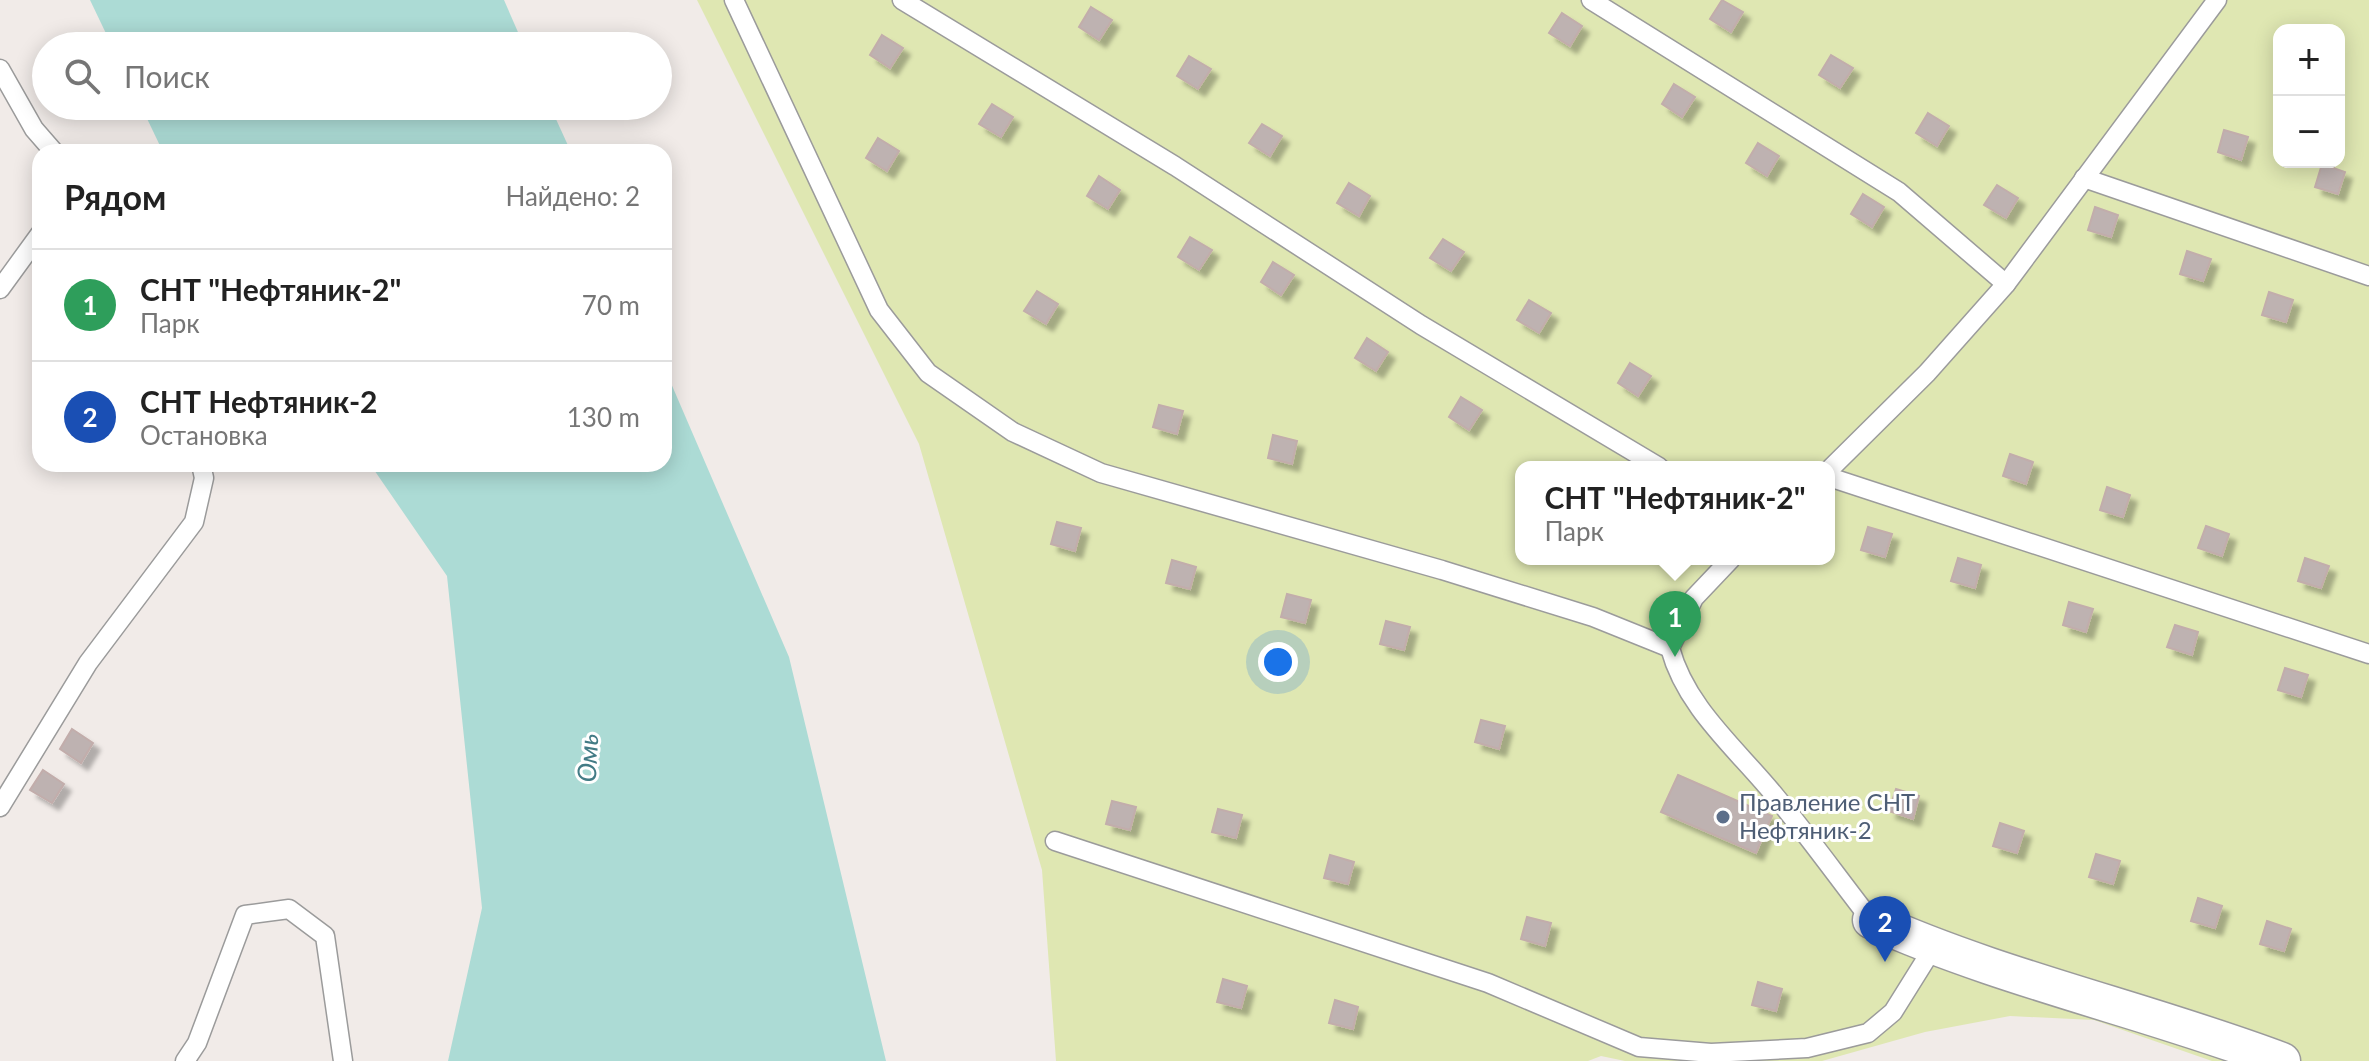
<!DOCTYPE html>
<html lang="ru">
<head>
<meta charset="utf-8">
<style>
  body { margin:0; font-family:Lato,sans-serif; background:#f2f2f2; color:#222 }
  .controls { position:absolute; right:24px; top:24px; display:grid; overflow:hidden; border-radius:16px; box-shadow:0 4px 20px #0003 }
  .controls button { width:72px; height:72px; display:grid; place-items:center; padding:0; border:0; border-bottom:2px solid #e0e0e0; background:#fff; color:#222; font:40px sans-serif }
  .you { position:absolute; left:1278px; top:662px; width:28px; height:28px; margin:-20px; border:6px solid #fff; border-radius:50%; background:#1a73e8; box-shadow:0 0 0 12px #1a73e833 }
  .badge { display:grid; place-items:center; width:52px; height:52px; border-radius:50%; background:#d93025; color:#fff; font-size:26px; font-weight:700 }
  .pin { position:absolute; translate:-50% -66px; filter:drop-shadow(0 2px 4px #0008) }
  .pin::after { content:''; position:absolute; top:42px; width:28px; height:24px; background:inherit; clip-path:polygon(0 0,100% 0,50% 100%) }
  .popup { position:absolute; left:1515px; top:461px; width:320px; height:104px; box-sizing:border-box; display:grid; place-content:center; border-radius:16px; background:#fff; filter:drop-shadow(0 2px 6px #0005); font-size:26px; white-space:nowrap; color:#767676 }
  .popup b { font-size:30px; color:#222 }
  .popup::after { content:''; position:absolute; left:50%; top:100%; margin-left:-16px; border:16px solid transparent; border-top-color:#fff }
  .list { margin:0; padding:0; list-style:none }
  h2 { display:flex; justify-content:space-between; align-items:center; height:104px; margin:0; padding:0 32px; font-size:34px }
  h2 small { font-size:26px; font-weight:400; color:#767676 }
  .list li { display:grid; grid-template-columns:52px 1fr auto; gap:24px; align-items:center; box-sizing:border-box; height:112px; padding:0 32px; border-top:2px solid #e0e0e0 }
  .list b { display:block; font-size:30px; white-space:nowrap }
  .list p { margin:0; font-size:26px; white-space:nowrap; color:#767676 }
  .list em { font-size:26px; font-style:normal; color:#767676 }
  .icon { flex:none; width:44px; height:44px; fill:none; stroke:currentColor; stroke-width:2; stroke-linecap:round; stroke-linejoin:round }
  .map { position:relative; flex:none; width:2369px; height:1061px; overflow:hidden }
  .search { position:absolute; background:#fff; box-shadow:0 4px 20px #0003; left:32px; top:32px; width:640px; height:88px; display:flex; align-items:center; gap:20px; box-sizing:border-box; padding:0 28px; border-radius:44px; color:#767676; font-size:30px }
  .panel { position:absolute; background:#fff; box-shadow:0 4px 20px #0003; left:32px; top:144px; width:640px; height:328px; border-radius:24px }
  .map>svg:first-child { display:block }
  .grass { fill:#dfe7b2; fill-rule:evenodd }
  .water { fill:#acdbd5 }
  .building { fill:#beb2b1; stroke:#c2adab; stroke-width:2; filter:url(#shadow) }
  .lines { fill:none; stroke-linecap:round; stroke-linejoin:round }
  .service-casing { stroke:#9b9b9b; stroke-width:21 }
  .minor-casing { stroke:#9b9b9b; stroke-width:39 }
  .service { stroke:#fff; stroke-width:18 }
  .minor { stroke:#fff; stroke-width:36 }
  .service-dot { fill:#5c6f8a; stroke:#fff; stroke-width:3 }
  .labels { text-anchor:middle; stroke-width:6; stroke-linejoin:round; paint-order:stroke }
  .service-label { font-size:24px; fill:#4e5e75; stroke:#fff; text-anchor:start }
  .water-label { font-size:26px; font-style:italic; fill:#427b85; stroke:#fff }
</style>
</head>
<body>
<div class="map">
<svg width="2369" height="1061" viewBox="0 0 2369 1061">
  <defs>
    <filter id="shadow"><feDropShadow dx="7" dy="7" stdDeviation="2" flood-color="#0004"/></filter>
  </defs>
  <rect width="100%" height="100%" fill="#f1ebe8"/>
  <path class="grass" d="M 697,0 L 2369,0 L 2369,1061 L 2212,1061 L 2094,1020 L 2010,1016 L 1925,1032 L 1822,1061 L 1625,1061 L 1601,1056 L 1588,1061 L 1056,1061 L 1042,870 L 919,444 ZM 2279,30 L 2339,30 L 2339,162 L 2279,162 ZM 1521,467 L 1829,467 L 1829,559 L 1521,559 Z"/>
  <g class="water">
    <path d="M 90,0 L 504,0 L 524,46 L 112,46 Z"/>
    <path d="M 141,106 L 550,106 L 571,152 L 163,152 Z"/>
    <path d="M 664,367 L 789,657 L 886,1061 L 448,1061 L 482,908 L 447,576 L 370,464 L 664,464 Z"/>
  </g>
  <g class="building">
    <path d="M 1722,0 L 1743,12 L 1731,32 L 1710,19 Z"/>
    <path d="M 1091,7 L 1112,20 L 1099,40 L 1079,27 Z"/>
    <path d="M 1562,13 L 1582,26 L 1570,46 L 1549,33 Z"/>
    <path d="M 882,35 L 903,48 L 890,68 L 870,55 Z"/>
    <path d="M 1831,55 L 1853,68 L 1840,88 L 1819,75 Z"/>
    <path d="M 1189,56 L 1211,69 L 1198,89 L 1177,76 Z"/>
    <path d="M 1674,84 L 1695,97 L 1682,117 L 1662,104 Z"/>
    <path d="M 992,104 L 1013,117 L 1001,137 L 979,124 Z"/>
    <path d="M 1928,113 L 1949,126 L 1937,146 L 1916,133 Z"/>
    <path d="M 1262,124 L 1282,136 L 1270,156 L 1249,143 Z"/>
    <path d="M 2224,130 L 2248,137 L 2241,160 L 2218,152 Z"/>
    <path d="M 878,138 L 899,151 L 887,171 L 866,158 Z"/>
    <path d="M 1758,143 L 1779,156 L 1767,176 L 1746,163 Z"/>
    <path d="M 2322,164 L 2345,172 L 2338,194 L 2315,187 Z"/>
    <path d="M 1099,176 L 1120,190 L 1108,209 L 1087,196 Z"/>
    <path d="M 1349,183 L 1370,196 L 1359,216 L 1337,203 Z"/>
    <path d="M 1997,185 L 2018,198 L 2006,218 L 1984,205 Z"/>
    <path d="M 1863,194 L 1884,207 L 1872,227 L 1851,214 Z"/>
    <path d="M 2095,207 L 2118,215 L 2111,237 L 2088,230 Z"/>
    <path d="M 1190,237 L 1212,250 L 1199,270 L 1178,257 Z"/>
    <path d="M 1443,239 L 1464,252 L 1451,271 L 1430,258 Z"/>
    <path d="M 2187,251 L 2211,259 L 2203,281 L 2180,274 Z"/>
    <path d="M 1273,262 L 1294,275 L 1281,295 L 1261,282 Z"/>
    <path d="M 1037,291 L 1058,304 L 1046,324 L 1024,311 Z"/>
    <path d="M 2269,292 L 2293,300 L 2286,322 L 2262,315 Z"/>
    <path d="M 1529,300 L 1551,313 L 1539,333 L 1517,320 Z"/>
    <path d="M 1367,338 L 1388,352 L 1376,371 L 1355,358 Z"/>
    <path d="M 1630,363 L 1651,376 L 1638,396 L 1618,383 Z"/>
    <path d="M 1461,397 L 1482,410 L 1469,430 L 1449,417 Z"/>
    <path d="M 1159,405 L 1183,411 L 1177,434 L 1153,427 Z"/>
    <path d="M 1273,435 L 1297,441 L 1292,464 L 1268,458 Z"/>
    <path d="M 2010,454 L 2033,462 L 2026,484 L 2003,476 Z"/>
    <path d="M 2107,487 L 2130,495 L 2123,517 L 2100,510 Z"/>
    <path d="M 1057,522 L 1081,528 L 1075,551 L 1051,544 Z"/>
    <path d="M 2206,526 L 2229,534 L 2222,556 L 2198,548 Z"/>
    <path d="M 1868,527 L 1892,534 L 1885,557 L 1861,550 Z"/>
    <path d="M 1958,558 L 1981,565 L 1975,588 L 1951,581 Z"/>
    <path d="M 2305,558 L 2329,566 L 2321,588 L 2298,581 Z"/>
    <path d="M 1172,560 L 1196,567 L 1190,589 L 1166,583 Z"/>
    <path d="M 1287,594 L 1311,600 L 1305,623 L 1281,617 Z"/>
    <path d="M 2069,602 L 2093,609 L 2086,632 L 2063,625 Z"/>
    <path d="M 1386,621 L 1410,627 L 1404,650 L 1380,644 Z"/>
    <path d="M 2175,625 L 2198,632 L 2192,655 L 2167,647 Z"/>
    <path d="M 2285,668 L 2308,675 L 2301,697 L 2278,690 Z"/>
    <path d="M 1481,720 L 1505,726 L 1499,749 L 1475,742 Z"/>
    <path d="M 72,729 L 93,743 L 81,763 L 60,749 Z"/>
    <path d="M 43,770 L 64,784 L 52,803 L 30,790 Z"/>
    <path d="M 1678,775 L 1772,816 L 1756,853 L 1661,812 Z"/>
    <path d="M 1896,789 L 1919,796 L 1913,819 L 1889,811 Z"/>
    <path d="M 1112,801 L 1136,807 L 1130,830 L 1106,824 Z"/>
    <path d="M 1218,809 L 1242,815 L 1236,838 L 1212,832 Z"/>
    <path d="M 2000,823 L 2024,831 L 2017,853 L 1993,846 Z"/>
    <path d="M 2096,854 L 2120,861 L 2113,884 L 2089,877 Z"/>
    <path d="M 1330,855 L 1354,862 L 1348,884 L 1324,878 Z"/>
    <path d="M 2198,898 L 2222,906 L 2215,928 L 2191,921 Z"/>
    <path d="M 1527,917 L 1551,923 L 1545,946 L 1521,939 Z"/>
    <path d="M 2267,921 L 2291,929 L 2284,951 L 2260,944 Z"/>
    <path d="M 1223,979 L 1247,986 L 1241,1008 L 1217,1002 Z"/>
    <path d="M 1758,982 L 1782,989 L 1776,1011 L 1752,1005 Z"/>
    <path d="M 1335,1000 L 1358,1007 L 1353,1029 L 1329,1023 Z"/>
  </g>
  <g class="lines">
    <g class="service-casing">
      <g id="service">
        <path d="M 734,0 L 879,310 L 928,373 L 1013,432 L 1101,473 L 1442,570 L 1593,617 L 1670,648"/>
        <path d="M 902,0 L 1175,166 L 1421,325 L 1659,467"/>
        <path d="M 1591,0 L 1899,192 L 2006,284"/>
        <path d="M 0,69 L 34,129 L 54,152"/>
        <path d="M 2084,178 L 2369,276"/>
        <path d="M 0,289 L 40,234"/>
        <path d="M 1829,470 L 1927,373 L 2006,284 L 2217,0"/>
        <path d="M 1829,477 L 2369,654"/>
        <path d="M 1731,559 L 1694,598 L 1670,648 C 1686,708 1737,749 1776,797 C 1809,837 1839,879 1871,920"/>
        <path d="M 0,807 L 88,663 L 194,522 L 204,478 L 201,464"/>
        <path d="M 1055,841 L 1488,983 L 1639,1047 L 1711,1053 L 1807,1048 L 1868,1033 L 1893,1012 L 1933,948"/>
        <path d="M 185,1061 L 197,1043 L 245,915 L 289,909 L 325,936 L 343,1061"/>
      </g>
    </g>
    <g class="minor-casing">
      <path id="minor" d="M 1871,920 C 2002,979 2147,1010 2282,1061"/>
    </g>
    <use href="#service" class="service"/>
    <use href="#minor" class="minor"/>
  </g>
  <circle class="service-dot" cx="1723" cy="817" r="8"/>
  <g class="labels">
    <g class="service-label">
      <text x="1739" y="811">Правление СНТ<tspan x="1739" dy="28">Нефтяник-2</tspan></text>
    </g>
    <g class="water-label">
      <text transform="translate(588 758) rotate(-87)" y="9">Омь</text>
    </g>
  </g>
</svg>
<div class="controls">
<button>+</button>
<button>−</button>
</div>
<div class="you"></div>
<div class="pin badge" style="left:1675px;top:657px;background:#2e9e5b">1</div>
<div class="popup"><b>СНТ &quot;Нефтяник-2&quot;</b>Парк</div>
<div class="pin badge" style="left:1885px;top:962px;background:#1a4fb4">2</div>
<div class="search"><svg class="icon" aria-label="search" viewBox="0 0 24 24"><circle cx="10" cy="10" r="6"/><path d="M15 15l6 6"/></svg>Поиск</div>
<section class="panel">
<h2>Рядом<small>Найдено: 2</small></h2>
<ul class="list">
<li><span class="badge" style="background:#2e9e5b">1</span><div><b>СНТ &quot;Нефтяник-2&quot;</b><p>Парк</p></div><em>70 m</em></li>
<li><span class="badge" style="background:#1a4fb4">2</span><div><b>СНТ Нефтяник-2</b><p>Остановка</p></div><em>130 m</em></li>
</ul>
</section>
</div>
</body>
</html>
